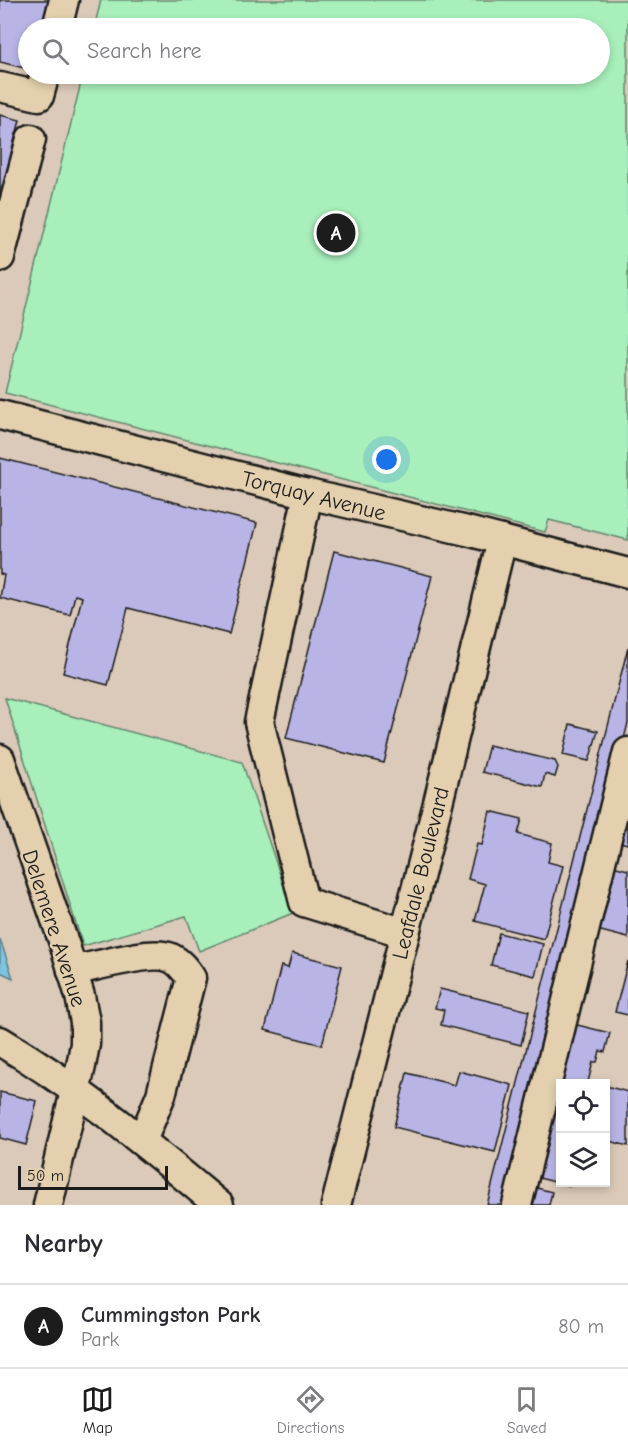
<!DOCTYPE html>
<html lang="en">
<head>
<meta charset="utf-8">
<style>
  body { margin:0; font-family:"Comic Neue",sans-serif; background:#f2f2f3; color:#2b2b33 }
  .controls { position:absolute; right:18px; bottom:18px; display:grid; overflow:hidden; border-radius:0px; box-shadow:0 3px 9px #0003 }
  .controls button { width:54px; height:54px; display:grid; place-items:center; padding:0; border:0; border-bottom:2px solid #e1e1e2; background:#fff; color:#2b2b33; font:30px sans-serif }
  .scale { position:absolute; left:18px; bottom:15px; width:150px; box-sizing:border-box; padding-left:6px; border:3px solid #1c1c1c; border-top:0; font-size:16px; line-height:21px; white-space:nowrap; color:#1c1c1c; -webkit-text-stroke:4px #e4d0ae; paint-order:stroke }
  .you { position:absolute; left:387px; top:460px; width:21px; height:21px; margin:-15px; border:4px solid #fff; border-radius:50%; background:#1a73e8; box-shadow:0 0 0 9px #1a73e833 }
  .badge { display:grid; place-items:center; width:39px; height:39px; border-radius:50%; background:#1c1c1c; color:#fff; font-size:20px; font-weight:700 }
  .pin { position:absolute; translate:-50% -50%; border:3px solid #fff; box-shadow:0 2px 6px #0006 }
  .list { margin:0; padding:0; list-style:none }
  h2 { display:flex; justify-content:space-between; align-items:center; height:78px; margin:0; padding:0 24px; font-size:26px }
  h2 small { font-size:20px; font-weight:400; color:#7c7c81 }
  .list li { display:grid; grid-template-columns:39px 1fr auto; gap:18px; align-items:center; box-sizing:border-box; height:84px; padding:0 24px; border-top:2px solid #e1e1e2 }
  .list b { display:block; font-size:22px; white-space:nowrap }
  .list p { margin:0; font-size:20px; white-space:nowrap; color:#7c7c81 }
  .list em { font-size:20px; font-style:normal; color:#7c7c81 }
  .icon { flex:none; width:33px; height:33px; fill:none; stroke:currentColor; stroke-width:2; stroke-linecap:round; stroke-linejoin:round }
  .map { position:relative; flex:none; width:628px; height:1205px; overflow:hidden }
  .search { position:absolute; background:#fff; box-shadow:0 3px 9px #0003; left:18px; right:18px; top:18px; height:66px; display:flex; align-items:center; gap:15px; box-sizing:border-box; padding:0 21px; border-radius:33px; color:#7c7c81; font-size:22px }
  .sheet { height:162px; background:#fff }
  nav { display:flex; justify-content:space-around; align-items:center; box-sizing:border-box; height:84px; border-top:2px solid #e1e1e2; background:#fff; font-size:16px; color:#7c7c81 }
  nav a { display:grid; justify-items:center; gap:3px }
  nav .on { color:#1c1c1c }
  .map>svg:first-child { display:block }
  .green { fill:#a8efbb; stroke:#62866c; stroke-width:1.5 }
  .water { fill:#7ec4df; stroke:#578191; stroke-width:1.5 }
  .building { fill:#b8b4e6; stroke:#1c1c1c; stroke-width:1.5 }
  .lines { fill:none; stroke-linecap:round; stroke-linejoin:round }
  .minor-casing { stroke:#1c1c1c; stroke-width:33 }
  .minor { stroke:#e4d0ae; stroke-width:28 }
  .labels { text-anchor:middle; stroke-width:5; stroke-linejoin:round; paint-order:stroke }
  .street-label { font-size:22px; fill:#1c1c1c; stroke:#e4d0ae }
</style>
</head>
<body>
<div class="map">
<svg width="628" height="1205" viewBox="0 0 628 1205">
  <rect width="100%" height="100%" fill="#dbcab9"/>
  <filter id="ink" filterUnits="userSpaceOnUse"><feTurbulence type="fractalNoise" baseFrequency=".0167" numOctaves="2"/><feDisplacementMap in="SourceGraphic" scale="12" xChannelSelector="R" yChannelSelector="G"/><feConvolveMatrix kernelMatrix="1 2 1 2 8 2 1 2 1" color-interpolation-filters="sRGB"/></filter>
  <g filter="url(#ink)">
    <g class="green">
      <path d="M 101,0 L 628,0 L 628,540 L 549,520 L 545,532 L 5,393 L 83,74 L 600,74 L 600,28 L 94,28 Z"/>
      <path d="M 5,698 L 242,762 L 293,913 L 199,951 L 186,916 L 83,946 Z"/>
    </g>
    <path class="water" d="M 0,939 L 13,978 L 0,972 Z"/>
    <g class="building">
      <path d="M 0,0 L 49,0 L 42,28 L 28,28 L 28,69 L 0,62 Z"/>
      <path d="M 0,115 L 20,120 L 0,199 Z"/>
      <path d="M 0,458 L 257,523 L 229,634 L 128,608 L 108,685 L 63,673 L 82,597 L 75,595 L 70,615 L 0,598 L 4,575 L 0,574 Z"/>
      <path d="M 334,551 L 432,576 L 384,763 L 286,738 Z"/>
      <path d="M 628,647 L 628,723 L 507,1205 L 487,1205 Z"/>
      <path d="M 570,724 L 598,731 L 589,761 L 563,755 Z"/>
      <path d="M 489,745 L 555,761 L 558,767 L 555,777 L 545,774 L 542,787 L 482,772 Z"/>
      <path d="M 628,806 L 628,844 L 619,842 Z"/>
      <path d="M 490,811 L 522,819 L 518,834 L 552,843 L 548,862 L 563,866 L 544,939 L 475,921 L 485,884 L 468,879 L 477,844 L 482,845 Z"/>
      <path d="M 613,866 L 628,870 L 628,938 L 597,930 Z"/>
      <path d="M 499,933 L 543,944 L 535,976 L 491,965 Z"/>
      <path d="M 292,953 L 342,966 L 322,1045 L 265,1030 L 281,966 L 288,968 Z"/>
      <path d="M 628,961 L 628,1015 L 615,1012 Z"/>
      <path d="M 440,989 L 529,1011 L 521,1045 L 441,1025 L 444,1010 L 435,1008 Z"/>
      <path d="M 573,1024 L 610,1033 L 605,1052 L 600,1051 L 597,1062 L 593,1062 L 588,1082 L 594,1084 L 560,1084 L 560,1089 L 557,1088 Z"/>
      <path d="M 459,1071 L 512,1085 L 495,1152 L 394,1127 L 407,1073 L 455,1085 Z"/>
      <path d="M 606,1086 L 628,1092 L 628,1146 L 606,1140 Z"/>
      <path d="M 0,1092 L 37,1101 L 26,1145 L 0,1138 Z"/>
      <path d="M 551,1113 L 560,1115 L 560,1182 L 572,1182 L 571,1186 L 535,1177 Z"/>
      <path d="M 533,1187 L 552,1192 L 549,1205 L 529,1205 Z"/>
    </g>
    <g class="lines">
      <g class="minor-casing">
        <g id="minor">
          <path d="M 57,28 L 64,0"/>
          <path d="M 0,87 L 39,96 L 45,74"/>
          <path d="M 0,257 L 31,139"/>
          <path d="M 0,415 L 308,494 L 467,531 L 628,573"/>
          <path d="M 308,494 L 259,722 L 304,902 L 405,933"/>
          <path d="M 0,759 L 65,946 L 80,996 L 85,1022 L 85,1044 L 81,1066 L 48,1205"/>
          <path d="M 72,971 C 94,967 152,949 171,958 C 180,962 186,971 191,978 L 161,1095 L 142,1141"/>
          <path d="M 0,1041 C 81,1089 147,1145 219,1205"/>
          <path d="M 336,1205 L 437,807 L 502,540"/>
          <path d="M 517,1205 L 628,752"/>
        </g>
      </g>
      <use href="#minor" class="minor"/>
    </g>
  </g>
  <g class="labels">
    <g class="street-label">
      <text transform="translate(314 495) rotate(14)" y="8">Torquay Avenue</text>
      <text transform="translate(420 873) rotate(-76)" y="8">Leafdale Boulevard</text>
      <text transform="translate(55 928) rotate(72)" y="8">Delemere Avenue</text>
    </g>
  </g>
</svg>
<div class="controls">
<button><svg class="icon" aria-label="locate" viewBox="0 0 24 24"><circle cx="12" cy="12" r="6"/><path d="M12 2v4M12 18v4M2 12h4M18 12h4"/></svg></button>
<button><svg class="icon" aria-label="layers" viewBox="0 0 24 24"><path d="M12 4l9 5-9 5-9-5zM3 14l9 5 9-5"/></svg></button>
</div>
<div class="scale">50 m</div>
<div class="you"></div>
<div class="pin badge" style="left:336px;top:233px">A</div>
<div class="search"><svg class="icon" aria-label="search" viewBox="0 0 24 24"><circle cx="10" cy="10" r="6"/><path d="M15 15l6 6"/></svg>Search here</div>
</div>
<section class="sheet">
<h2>Nearby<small></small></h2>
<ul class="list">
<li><span class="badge">A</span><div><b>Cummingston Park</b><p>Park</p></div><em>80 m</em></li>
</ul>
</section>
<nav>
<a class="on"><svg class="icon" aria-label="map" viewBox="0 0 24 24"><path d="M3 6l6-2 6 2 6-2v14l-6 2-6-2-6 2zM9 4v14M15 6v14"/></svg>Map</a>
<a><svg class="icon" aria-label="directions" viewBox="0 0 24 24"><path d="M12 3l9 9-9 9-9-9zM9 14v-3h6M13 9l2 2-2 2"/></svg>Directions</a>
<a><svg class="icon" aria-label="saved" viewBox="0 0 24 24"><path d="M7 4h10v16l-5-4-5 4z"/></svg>Saved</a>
</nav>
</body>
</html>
